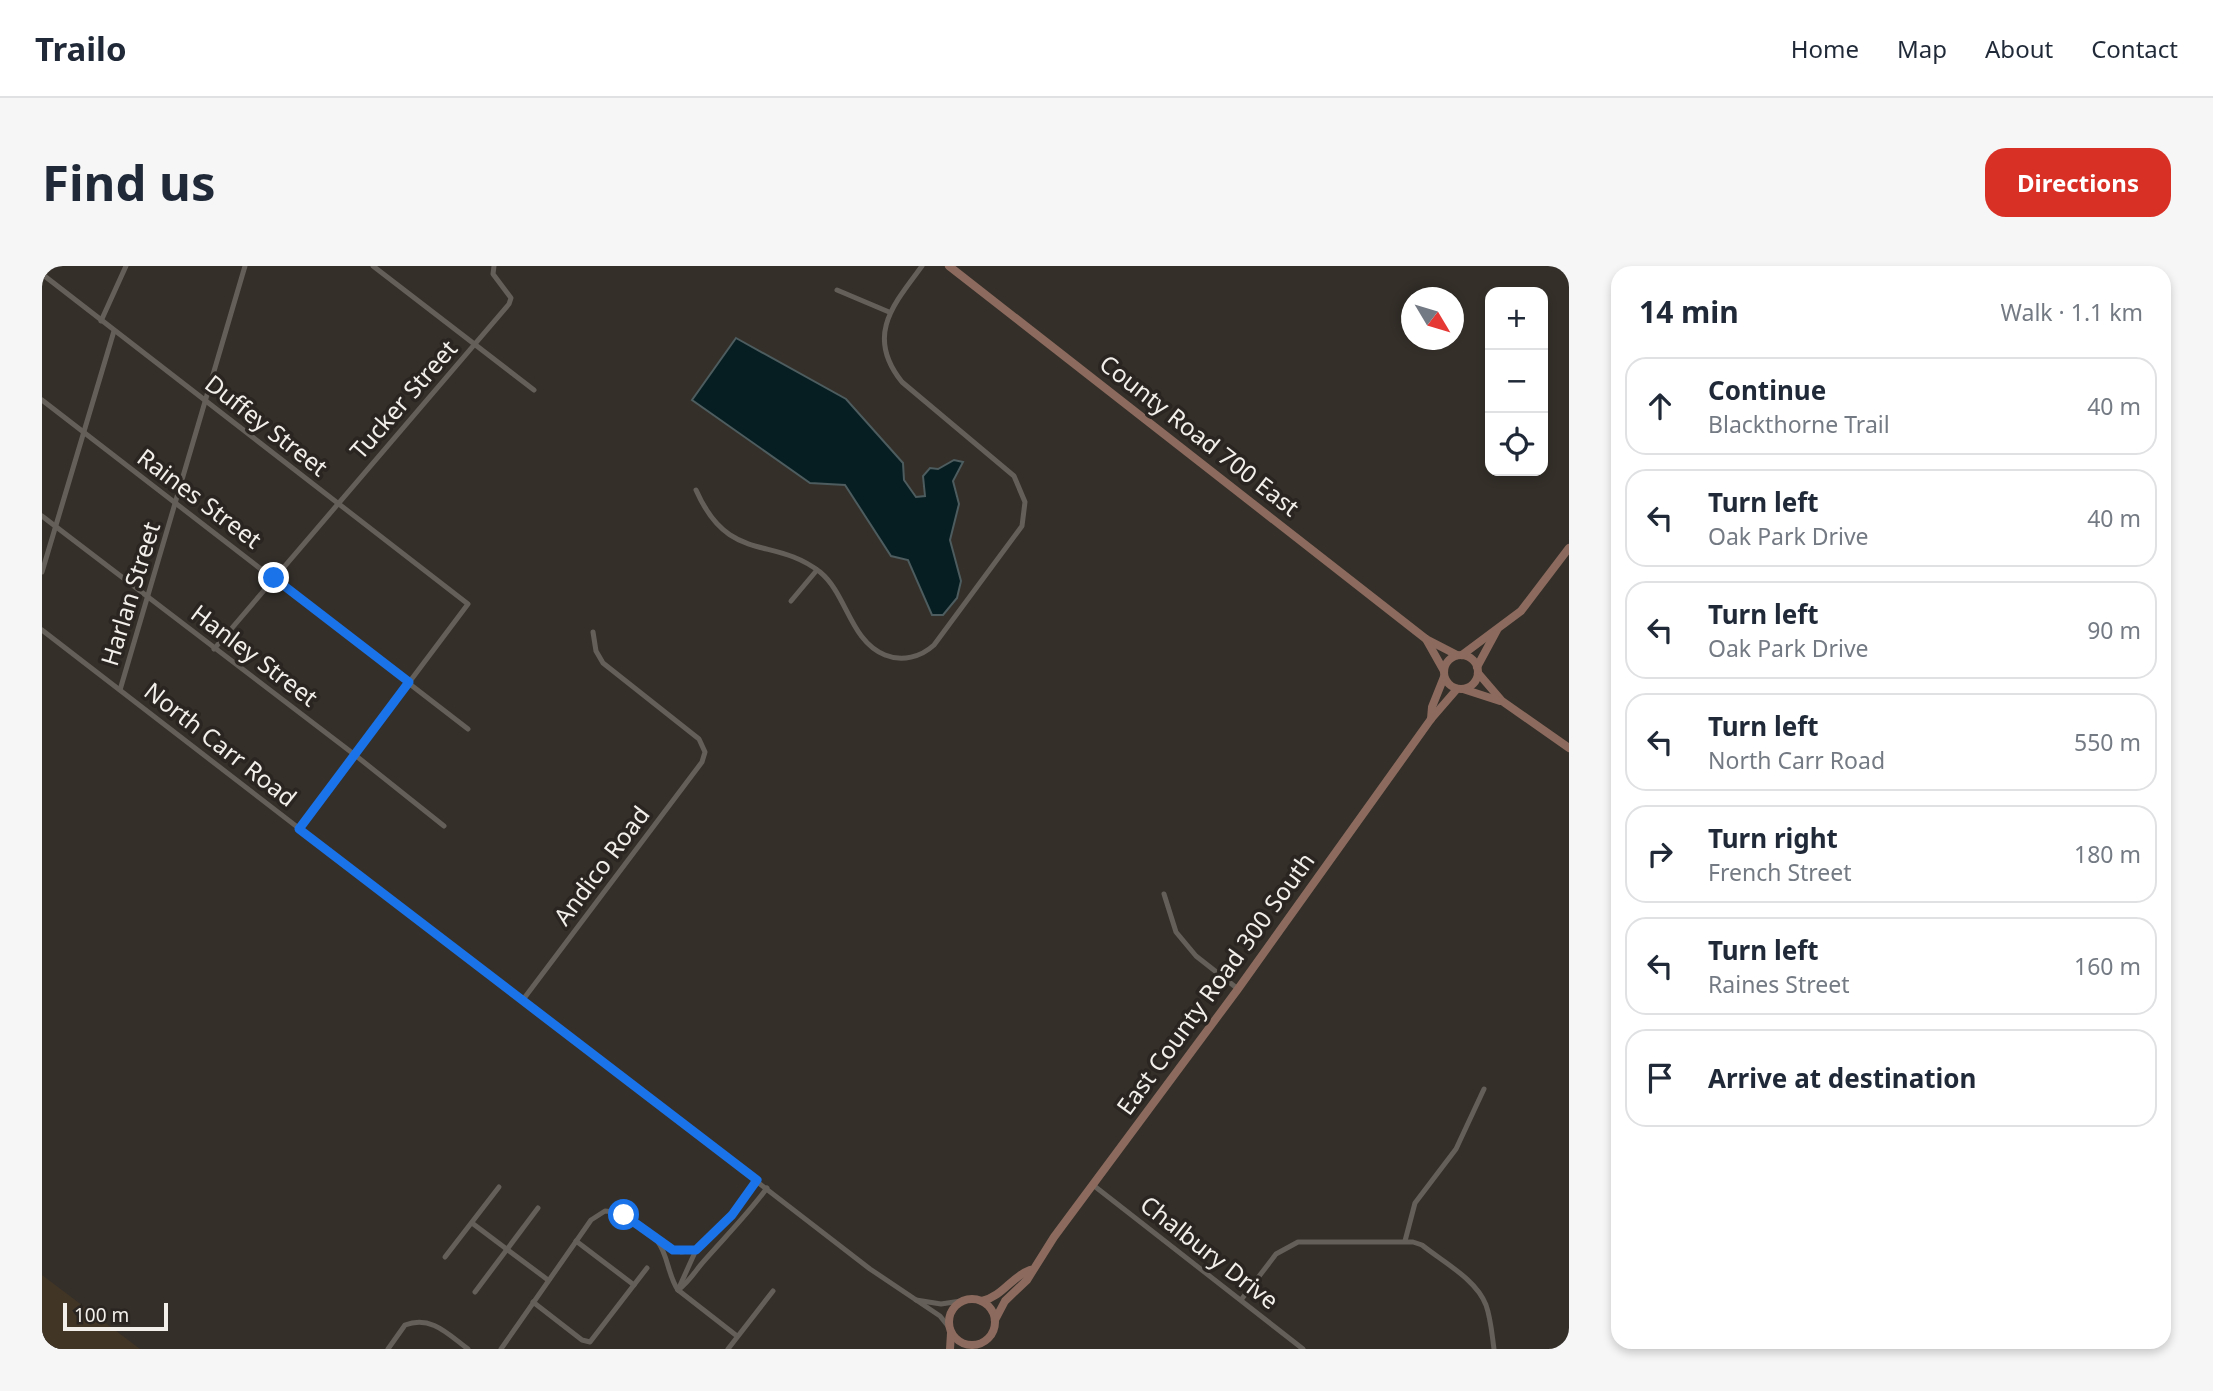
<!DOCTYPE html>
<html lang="en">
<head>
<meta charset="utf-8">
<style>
  body { margin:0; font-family:"Noto Sans",sans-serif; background:#f6f6f7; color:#1f2937 }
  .controls { position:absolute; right:21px; top:21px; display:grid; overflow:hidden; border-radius:14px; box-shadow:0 4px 10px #0003 }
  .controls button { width:63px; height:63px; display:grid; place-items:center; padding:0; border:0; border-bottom:2px solid #e0e1e3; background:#fff; color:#1f2937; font:35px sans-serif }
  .compass { position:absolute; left:1359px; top:21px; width:63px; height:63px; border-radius:50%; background:#fff; box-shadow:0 4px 10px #0003; rotate:128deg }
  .scale { position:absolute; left:21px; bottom:18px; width:105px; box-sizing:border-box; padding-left:7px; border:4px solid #f2eeea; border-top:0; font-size:19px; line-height:24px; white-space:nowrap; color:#f2eeea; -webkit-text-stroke:5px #2a2520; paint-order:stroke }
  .stop { position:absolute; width:21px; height:21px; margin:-16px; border:5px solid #1a73e8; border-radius:50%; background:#fff }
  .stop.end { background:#1a73e8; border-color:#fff; box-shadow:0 2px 7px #0008 }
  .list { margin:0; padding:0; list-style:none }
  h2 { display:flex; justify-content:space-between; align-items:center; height:91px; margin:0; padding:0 28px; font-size:30px }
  h2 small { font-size:23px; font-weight:400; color:#747a83 }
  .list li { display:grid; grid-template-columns:46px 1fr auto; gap:21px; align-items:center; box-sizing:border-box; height:98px; margin:0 14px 14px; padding:0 14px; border:2px solid #e0e1e3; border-radius:21px }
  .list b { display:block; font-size:26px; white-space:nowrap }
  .list p { margin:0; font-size:23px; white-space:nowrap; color:#747a83 }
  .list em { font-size:23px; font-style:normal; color:#747a83 }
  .icon { flex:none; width:38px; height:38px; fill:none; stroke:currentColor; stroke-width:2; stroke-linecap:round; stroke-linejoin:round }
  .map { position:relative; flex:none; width:1527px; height:1083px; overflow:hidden; border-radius:21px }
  header { display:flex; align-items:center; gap:42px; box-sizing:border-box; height:98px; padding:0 35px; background:#fff; border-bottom:2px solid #e0e1e3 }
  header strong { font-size:33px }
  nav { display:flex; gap:38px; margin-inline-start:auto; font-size:24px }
  .intro { display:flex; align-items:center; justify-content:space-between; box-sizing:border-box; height:168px; padding:0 42px }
  h1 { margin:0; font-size:49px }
  .button { padding:18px 32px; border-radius:21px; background:#d93025; color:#fff; font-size:24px; font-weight:700 }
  main { display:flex; gap:42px; padding:0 42px }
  aside { flex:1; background:#fff; border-radius:21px; box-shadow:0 4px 10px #0003 }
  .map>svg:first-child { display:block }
  .commercial { fill:#413526 }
  .water { fill:#061e22; stroke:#4d5c5e; stroke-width:2 }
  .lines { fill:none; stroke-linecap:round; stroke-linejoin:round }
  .street { stroke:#655f59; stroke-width:5 }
  .secondary { stroke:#8c6b5e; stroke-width:8 }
  .route { stroke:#1a73e8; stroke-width:9 }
  .labels { text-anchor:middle; stroke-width:7; stroke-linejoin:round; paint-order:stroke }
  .street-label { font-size:24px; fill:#f2eeea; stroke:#2a2520 }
</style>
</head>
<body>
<header>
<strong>Trailo</strong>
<nav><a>Home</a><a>Map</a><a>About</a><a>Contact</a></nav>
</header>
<div class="intro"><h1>Find us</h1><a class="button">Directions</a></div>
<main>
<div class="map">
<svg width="1527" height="1083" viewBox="0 0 1527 1083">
  <rect width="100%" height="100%" fill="#342f29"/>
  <path class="commercial" d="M 0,1009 L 98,1083 L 0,1083 Z"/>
  <path class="water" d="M 694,72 L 804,133 L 861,197 L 862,214 L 874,231 L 883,230 L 881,210 L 888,202 L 896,203 L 912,194 L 921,196 L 911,215 L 917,238 L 908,274 L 919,315 L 915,332 L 901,349 L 890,349 L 866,294 L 849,290 L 803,219 L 768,217 L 650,134 Z"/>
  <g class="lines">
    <g class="street">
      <path d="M 331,0 L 492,124"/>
      <path d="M 0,8 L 426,338 L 257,563"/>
      <path d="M 795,24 L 847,46"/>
      <path d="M 59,55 L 84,0"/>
      <path d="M 0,134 L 426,463"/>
      <path d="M 654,224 C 687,299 731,269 778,306 C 805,328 808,375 843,389 C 860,396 879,391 892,379 L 980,260 L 983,236 L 972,210 L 860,116 C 823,70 851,39 880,0"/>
      <path d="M 0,250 L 313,489 L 402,560"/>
      <path d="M 0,306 L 72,65"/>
      <path d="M 749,335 L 775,304"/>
      <path d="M 0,364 L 828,1003 L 898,1050 L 906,1060"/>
      <path d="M 172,383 L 467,38 L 469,32 L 451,8 L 452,0"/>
      <path d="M 78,424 L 203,0"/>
      <path d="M 1122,628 L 1134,666 L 1154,690 L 1196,723"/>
      <path d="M 480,735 L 660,496 L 663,486 L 657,473 L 561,397 L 554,385 L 551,366"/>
      <path d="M 1051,919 L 1261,1083"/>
      <path d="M 430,957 L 506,1014"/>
      <path d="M 534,975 L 592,1019"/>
      <path d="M 1363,975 L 1373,937 L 1414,883 L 1442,823"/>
      <path d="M 617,977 L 639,986 L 654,984"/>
      <path d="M 403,991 L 457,921"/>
      <path d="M 636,1024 L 654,984 L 690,949 L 715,914"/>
      <path d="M 636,1024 C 648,1015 653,1005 662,995 C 684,970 706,948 725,922"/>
      <path d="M 433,1026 L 496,942"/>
      <path d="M 874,1034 L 899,1038 L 919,1035"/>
      <path d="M 1199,1034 L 1234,988 L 1256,976 L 1371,976 L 1380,979 C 1401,996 1434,1013 1444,1039 C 1449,1053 1450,1069 1452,1083"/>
      <path d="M 491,1036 L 540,1074 L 548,1076 L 605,1002"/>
      <path d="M 346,1083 L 363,1059 C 389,1049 406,1068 426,1083"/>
      <path d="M 459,1083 L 549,954 L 563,945 C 581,945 605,962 616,976 C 626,989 626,1010 636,1024 L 695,1070"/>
      <path d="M 686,1083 L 731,1025"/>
    </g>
    <g class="secondary">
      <path d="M 907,0 L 1384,373 L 1415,389"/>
      <path d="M 1384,373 L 1402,405"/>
      <circle cx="1419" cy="406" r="17"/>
      <path d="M 1420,389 L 1479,345 L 1527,282"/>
      <path d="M 1435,401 L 1455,364"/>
      <path d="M 1436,407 L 1460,435 L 1527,482"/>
      <path d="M 1421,423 L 1458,435"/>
      <path d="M 1389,453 L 1390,441 L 1402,411"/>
      <circle cx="930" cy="1056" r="23"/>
      <path d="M 940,1035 C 961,1030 969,1011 988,1004"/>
      <path d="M 953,1054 L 963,1035 L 985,1014 L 1012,971 L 1196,723 L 1389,453 L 1415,423"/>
      <path d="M 908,1083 L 909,1067"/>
    </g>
  </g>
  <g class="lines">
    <path class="route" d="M 232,312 L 367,416 L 257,563 L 715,914 L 690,949 L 654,984 L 631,984 L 582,949"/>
  </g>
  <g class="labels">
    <g class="street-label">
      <text transform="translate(362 134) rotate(-49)" y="8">Tucker Street</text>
      <text transform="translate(224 160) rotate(38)" y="8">Duffey Street</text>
      <text transform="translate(1157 170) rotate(38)" y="8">County Road 700 East</text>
      <text transform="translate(157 233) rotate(37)" y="8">Raines Street</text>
      <text transform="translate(89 328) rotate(-73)" y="8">Harlan Street</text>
      <text transform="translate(212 390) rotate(37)" y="8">Hanley Street</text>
      <text transform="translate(178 479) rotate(38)" y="8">North Carr Road</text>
      <text transform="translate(560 600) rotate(-53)" y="8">Andico Road</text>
      <text transform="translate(1174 718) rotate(-54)" y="8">East County Road 300 South</text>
      <text transform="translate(1167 987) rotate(38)" y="8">Chalbury Drive</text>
    </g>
  </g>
</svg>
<div class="controls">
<button>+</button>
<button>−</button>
<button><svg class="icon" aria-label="locate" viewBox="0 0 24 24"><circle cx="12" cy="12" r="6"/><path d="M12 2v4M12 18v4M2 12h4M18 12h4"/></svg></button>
</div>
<svg class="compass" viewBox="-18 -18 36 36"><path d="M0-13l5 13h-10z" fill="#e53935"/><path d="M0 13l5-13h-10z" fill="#747a83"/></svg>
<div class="scale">100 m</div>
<div class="stop" style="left:582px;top:949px"></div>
<div class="stop end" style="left:232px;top:312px"></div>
</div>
<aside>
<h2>14 min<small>Walk · 1.1 km</small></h2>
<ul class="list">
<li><svg class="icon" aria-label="ahead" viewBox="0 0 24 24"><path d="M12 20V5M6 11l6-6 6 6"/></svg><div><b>Continue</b><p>Blackthorne Trail</p></div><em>40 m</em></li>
<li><svg class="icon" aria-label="left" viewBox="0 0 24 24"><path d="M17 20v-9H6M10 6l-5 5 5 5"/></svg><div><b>Turn left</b><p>Oak Park Drive</p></div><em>40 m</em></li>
<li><svg class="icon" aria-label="left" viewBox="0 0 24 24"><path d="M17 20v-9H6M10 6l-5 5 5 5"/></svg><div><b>Turn left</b><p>Oak Park Drive</p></div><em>90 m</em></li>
<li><svg class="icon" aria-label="left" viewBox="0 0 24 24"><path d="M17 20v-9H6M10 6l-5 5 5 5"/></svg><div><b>Turn left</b><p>North Carr Road</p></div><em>550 m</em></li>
<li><svg class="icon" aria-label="right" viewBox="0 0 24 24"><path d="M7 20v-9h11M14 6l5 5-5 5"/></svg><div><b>Turn right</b><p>French Street</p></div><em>180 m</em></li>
<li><svg class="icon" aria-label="left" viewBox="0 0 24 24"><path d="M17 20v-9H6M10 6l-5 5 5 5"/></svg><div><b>Turn left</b><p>Raines Street</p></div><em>160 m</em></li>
<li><svg class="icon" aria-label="arrive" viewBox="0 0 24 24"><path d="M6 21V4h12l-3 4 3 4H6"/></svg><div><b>Arrive at destination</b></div></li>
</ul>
</aside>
</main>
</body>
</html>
